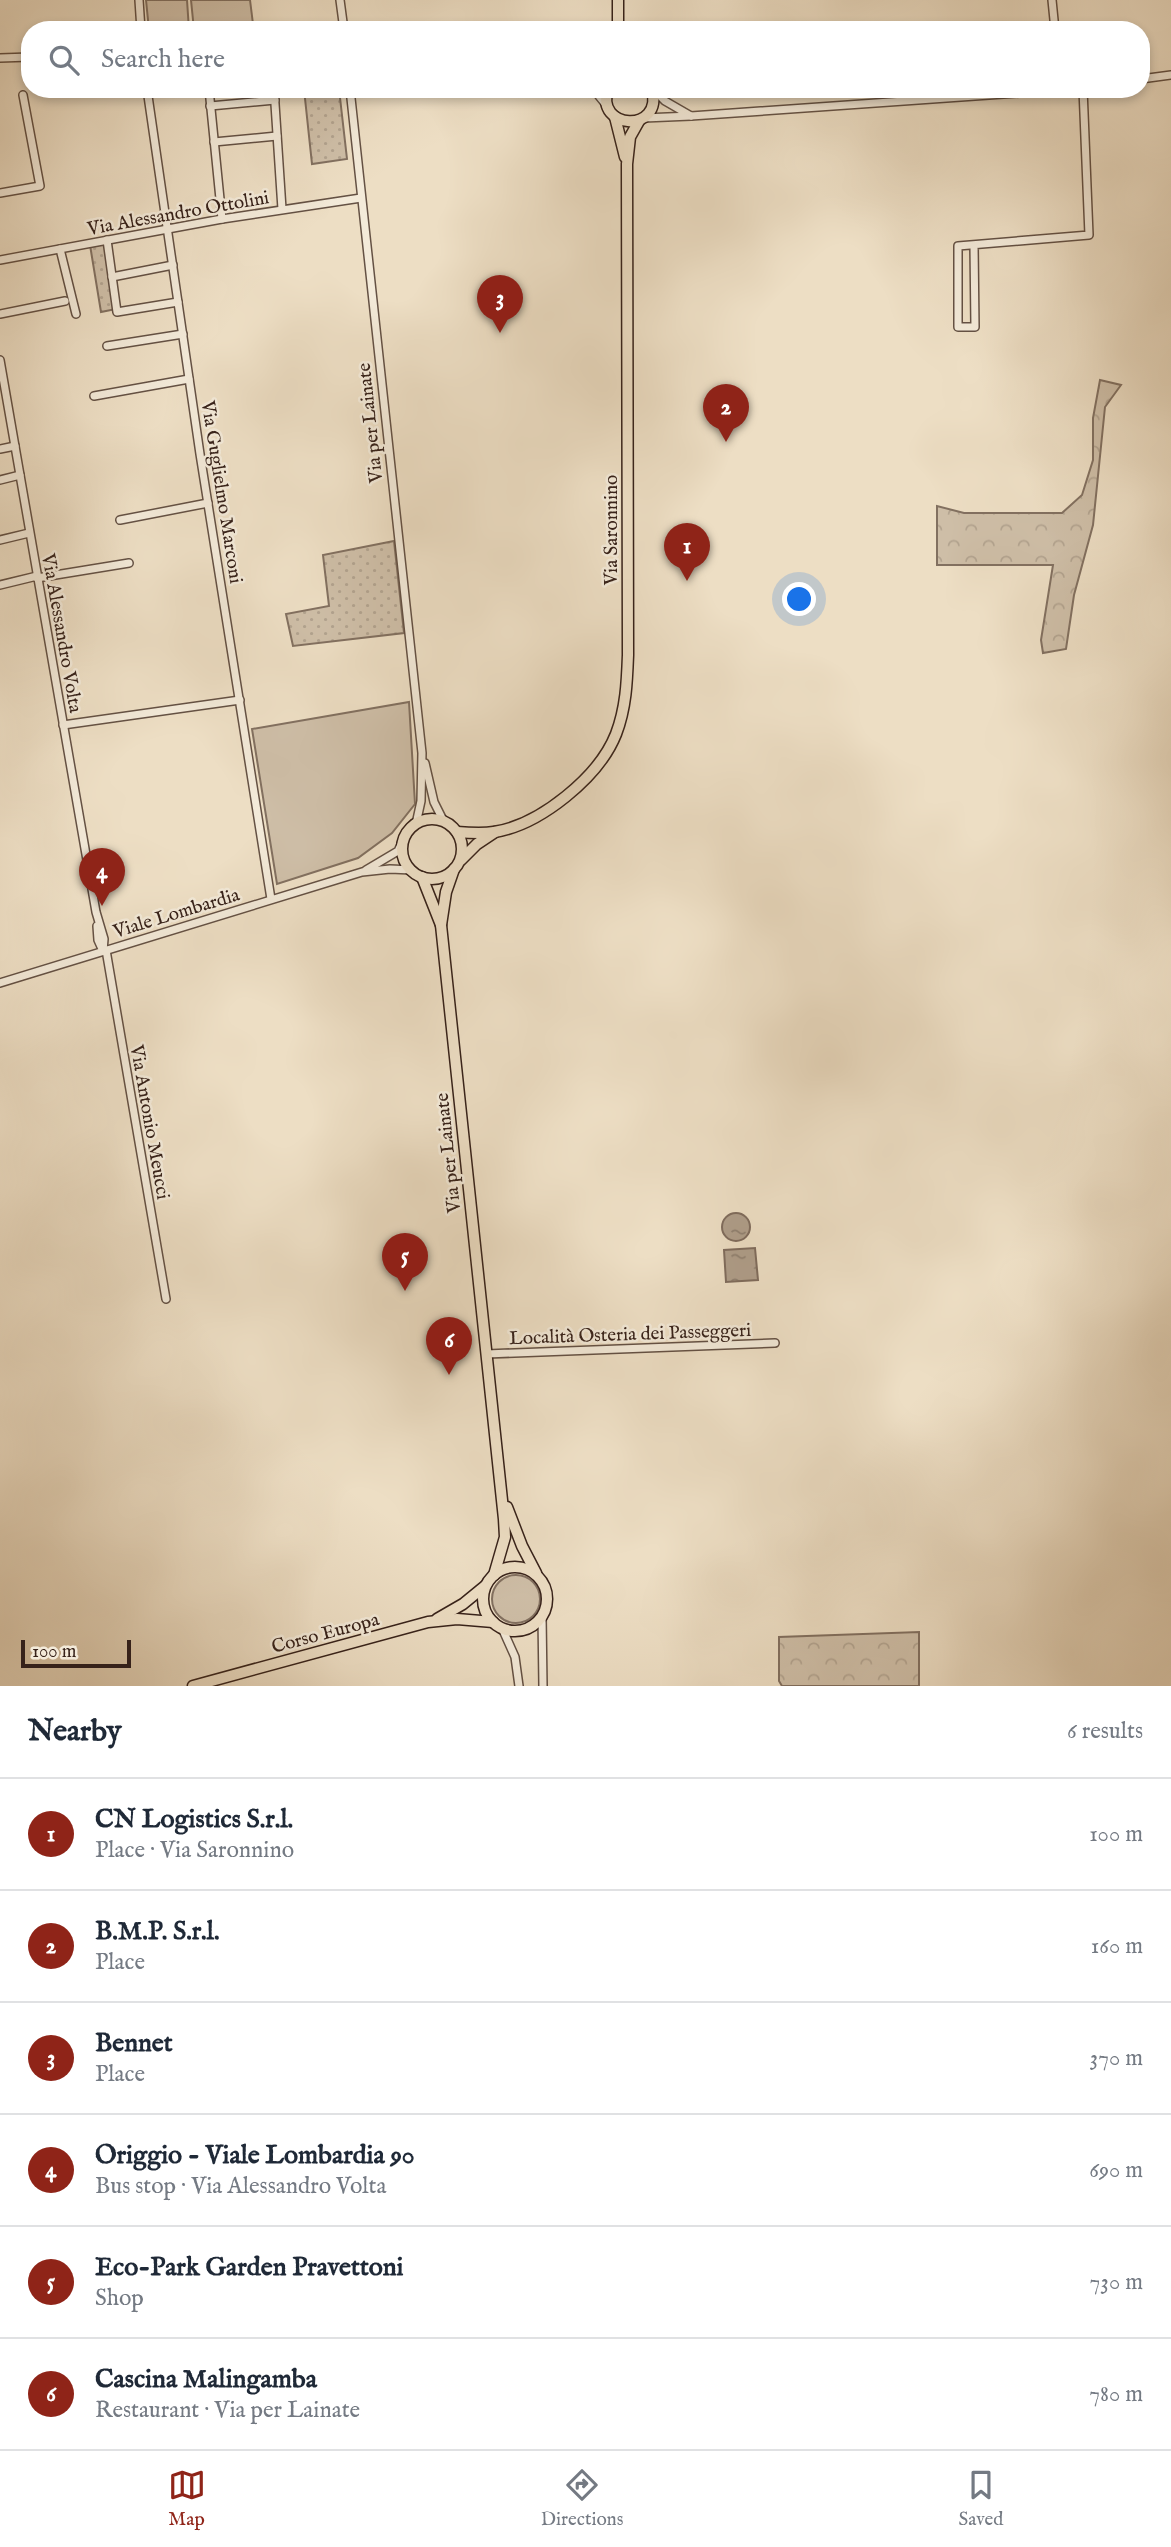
<!DOCTYPE html>
<html lang="en">
<head>
<meta charset="utf-8">
<style>
  body { margin:0; font-family:"IM FELL English",serif; background:#f2f2f3; color:#1f2937 }
  .scale { position:absolute; left:21px; bottom:18px; width:110px; box-sizing:border-box; padding-left:7px; border:4px solid #37221a; border-top:0; font-size:19px; line-height:24px; white-space:nowrap; color:#37221a; -webkit-text-stroke:5px #f3ead9; paint-order:stroke }
  .you { position:absolute; left:800px; top:600px; width:24px; height:24px; margin:-18px; border:5px solid #fff; border-radius:50%; background:#1a73e8; box-shadow:0 0 0 10px #1a73e833 }
  .badge { display:grid; place-items:center; width:46px; height:46px; border-radius:50%; background:#8f2418; color:#fff; font-size:23px; font-weight:700 }
  .pin { position:absolute; translate:-50% -58px; filter:drop-shadow(0 2px 4px #0008) }
  .pin::after { content:''; position:absolute; top:37px; width:24px; height:21px; background:inherit; clip-path:polygon(0 0,100% 0,50% 100%) }
  .list { margin:0; padding:0; list-style:none }
  h2 { display:flex; justify-content:space-between; align-items:center; height:91px; margin:0; padding:0 28px; font-size:30px }
  h2 small { font-size:23px; font-weight:400; color:#747a83 }
  .list li { display:grid; grid-template-columns:46px 1fr auto; gap:21px; align-items:center; box-sizing:border-box; height:112px; padding:0 28px; border-top:2px solid #e0e1e3 }
  .list b { display:block; font-size:26px; white-space:nowrap }
  .list p { margin:0; font-size:23px; white-space:nowrap; color:#747a83 }
  .list em { font-size:23px; font-style:normal; color:#747a83 }
  .icon { flex:none; width:38px; height:38px; fill:none; stroke:currentColor; stroke-width:2; stroke-linecap:round; stroke-linejoin:round }
  .map { position:relative; flex:none; width:1171px; height:1686px; overflow:hidden }
  .search { position:absolute; background:#fff; box-shadow:0 4px 10px #0003; left:21px; right:21px; top:21px; height:77px; display:flex; align-items:center; gap:18px; box-sizing:border-box; padding:0 24px; border-radius:28px; color:#747a83; font-size:26px }
  .sheet { height:763px; background:#fff }
  nav { display:flex; justify-content:space-around; align-items:center; box-sizing:border-box; height:98px; border-top:2px solid #e0e1e3; background:#fff; font-size:19px; color:#747a83 }
  nav a { display:grid; justify-items:center; gap:4px }
  nav .on { color:#8f2418 }
  .map>svg:first-child { display:block }
  .green { fill:#cebea7; stroke:#827060; stroke-width:2 }
  .forest { fill:url(#forest-crowns); stroke:#827060; stroke-width:2 }
  .park { fill:url(#park-dots); stroke:#827060; stroke-width:2 }
  .water { fill:url(#water-ripples); stroke:#7f6c5d; stroke-width:2 }
  .lines { fill:none; stroke-linecap:round; stroke-linejoin:round }
  .minor-casing { stroke:#645144; stroke-width:10 }
  .major-casing { stroke:#37221a; stroke-width:13 }
  .minor { stroke:#f3ead9; stroke-width:7 }
  .major { stroke:#eddec4; stroke-width:10 }
  .labels { text-anchor:middle; stroke-width:5; stroke-linejoin:round; paint-order:stroke }
  .street-label { font-size:19px; fill:#37221a; stroke:#f3ead9 }
</style>
</head>
<body>
<div class="map">
<svg width="1171" height="1686" viewBox="0 0 1171 1686">
  <defs>
    <pattern id="forest-crowns" width="20" height="18" patternUnits="userSpaceOnUse" patternTransform="scale(1.75)"><rect width="20" height="18" fill="#cebea7"/><path d="M2 6a3 3 0 1 1 6 0M12 15a3 3 0 1 1 6 0" fill="none" stroke="#b2a38f"/></pattern>
    <pattern id="park-dots" width="8" height="8" patternUnits="userSpaceOnUse" patternTransform="scale(1.75)"><rect width="8" height="8" fill="#cebea7"/><path d="M2 2h.1M6 6h.1" fill="none" stroke="#b2a38f" stroke-width="1.8" stroke-linecap="round"/></pattern>
    <pattern id="water-ripples" width="26" height="14" patternUnits="userSpaceOnUse" patternTransform="scale(1.75)"><rect width="26" height="14" fill="#af9e8a"/><path d="M2 4q2-2 4 0t4 0M15 11q2-2 4 0t4 0" fill="none" stroke="#8f8070"/></pattern>
  </defs>
  <rect width="100%" height="100%" fill="#eddec4"/>
  <filter id="stains"><feTurbulence type="fractalNoise" baseFrequency=".00286" numOctaves="4"/><feColorMatrix values="0 0 0 0 .2 0 0 0 0 .09 0 0 0 0 .02 0 0 0 .5 -.17"/></filter>
  <radialGradient id="worn" r=".72"><stop offset=".6" stop-color="#630" stop-opacity="0"/><stop offset="1" stop-color="#630" stop-opacity=".3"/></radialGradient>
  <g class="green">
    <path d="M 146,0 L 187,0 L 189,30 L 149,30 Z"/>
    <path d="M 191,0 L 250,0 L 253,24 L 194,30 Z"/>
    <path d="M 409,702 L 415,804 L 392,833 L 358,858 L 277,884 L 252,729 Z"/>
    <circle cx="516" cy="1599" r="24"/>
  </g>
  <g class="forest">
    <path d="M 1100,380 L 1121,385 L 1105,407 L 1093,525 L 1074,595 L 1066,649 L 1043,653 L 1041,640 L 1053,565 L 937,565 L 937,506 L 964,513 L 1062,513 L 1082,495 L 1093,460 L 1093,418 Z"/>
    <path d="M 919,1632 L 919,1686 L 782,1686 L 779,1681 L 779,1637 Z"/>
  </g>
  <g class="park">
    <path d="M 304,89 L 339,89 L 347,159 L 312,164 Z"/>
    <path d="M 104,243 L 116,309 L 101,312 L 90,245 Z"/>
    <path d="M 394,541 L 404,633 L 293,646 L 286,614 L 329,606 L 323,555 Z"/>
  </g>
  <g class="water">
    <circle cx="736" cy="1227" r="14"/>
    <path d="M 755,1248 L 758,1280 L 726,1282 L 724,1250 Z"/>
  </g>
  <g class="lines">
    <g class="minor-casing">
      <g id="minor">
        <path d="M 139,0 L 141,30"/>
        <path d="M 340,0 L 344,30"/>
        <path d="M 1052,0 L 1055,30"/>
        <path d="M 0,58 L 30,57"/>
        <path d="M 1141,79 L 1171,75"/>
        <path d="M 147,89 L 200,454 L 271,899"/>
        <path d="M 209,89 L 222,219"/>
        <path d="M 274,89 L 282,209"/>
        <path d="M 350,89 L 422,753 L 421,801 L 416,824"/>
        <path d="M 653,89 L 665,101 L 691,116"/>
        <path d="M 595,91 L 607,106"/>
        <path d="M 210,106 L 275,100"/>
        <path d="M 644,118 L 691,116 L 1076,89"/>
        <path d="M 214,142 L 277,136"/>
        <path d="M 0,193 L 40,186 L 23,95"/>
        <path d="M 107,240 L 117,312 L 178,302"/>
        <path d="M 974,245 L 975,327 L 958,327 L 958,246 L 1089,235 L 1083,89"/>
        <path d="M 60,249 L 76,314"/>
        <path d="M 0,260 L 222,219 L 361,198"/>
        <path d="M 112,277 L 173,265"/>
        <path d="M 0,314 L 65,301"/>
        <path d="M 107,346 L 183,334"/>
        <path d="M 0,360 L 96,912 L 104,939 L 103,951"/>
        <path d="M 94,396 L 189,379"/>
        <path d="M 0,449 L 15,446"/>
        <path d="M 0,480 L 20,475"/>
        <path d="M 120,520 L 208,503"/>
        <path d="M 0,540 L 29,533"/>
        <path d="M 37,578 L 129,563"/>
        <path d="M 0,585 L 37,576"/>
        <path d="M 63,725 L 240,700"/>
        <path d="M 425,763 L 434,802 L 444,822"/>
        <path d="M 366,870 L 398,851 L 405,836"/>
        <path d="M 97,926 L 98,940 L 103,951"/>
        <path d="M 106,950 L 166,1299"/>
        <path d="M 0,983 L 362,872 L 390,869 L 412,870"/>
        <path d="M 487,1354 L 775,1343"/>
        <path d="M 542,1616 L 543,1686"/>
        <path d="M 502,1628 L 515,1657 L 519,1686"/>
      </g>
    </g>
    <g class="major-casing">
      <g id="major">
        <path d="M 618,0 L 618,30"/>
        <path d="M 608,89 C 594,130 664,134 652,89"/>
        <path d="M 615,117 L 625,157"/>
        <circle cx="432" cy="849" r="30"/>
        <path d="M 457,832 C 469,833 482,834 494,832 C 540,825 599,777 616,734 C 626,708 627,682 628,655 L 627,164 L 630,137 L 639,121"/>
        <path d="M 461,860 L 477,844 L 495,832"/>
        <path d="M 454,869 L 446,892 L 441,925 L 504,1519 L 505,1537 L 494,1575"/>
        <path d="M 422,877 L 441,925"/>
        <path d="M 507,1507 L 522,1546 L 536,1573"/>
        <circle cx="515" cy="1599" r="32"/>
        <path d="M 437,1619 L 463,1604 L 485,1586"/>
        <path d="M 193,1686 L 428,1622 L 457,1619 L 493,1622"/>
      </g>
    </g>
    <use href="#minor" class="minor"/>
    <use href="#major" class="major"/>
  </g>
  <g class="labels">
    <g class="street-label">
      <text transform="translate(178 212) rotate(-10)" y="7">Via Alessandro Ottolini</text>
      <text transform="translate(369 423) rotate(-96)" y="7">Via per Lainate</text>
      <text transform="translate(223 492) rotate(81)" y="7">Via Guglielmo Marconi</text>
      <text transform="translate(610 530) rotate(-90)" y="7">Via Saronnino</text>
      <text transform="translate(63 633) rotate(80)" y="7">Via Alessandro Volta</text>
      <text transform="translate(176 912) rotate(-17)" y="7">Viale Lombardia</text>
      <text transform="translate(151 1122) rotate(80)" y="7">Via Antonio Meucci</text>
      <text transform="translate(447 1153) rotate(-96)" y="7">Via per Lainate</text>
      <text transform="translate(630 1333) rotate(-2)" y="7">Località Osteria dei Passeggeri</text>
      <text transform="translate(325 1632) rotate(-15)" y="7">Corso Europa</text>
    </g>
  </g>
  <rect width="100%" height="100%" filter="url(#stains)"/>
  <rect width="100%" height="100%" fill="url(#worn)"/>
</svg>
<div class="scale">100 m</div>
<div class="you"></div>
<div class="pin badge" style="left:687px;top:581px">1</div>
<div class="pin badge" style="left:726px;top:442px">2</div>
<div class="pin badge" style="left:500px;top:333px">3</div>
<div class="pin badge" style="left:102px;top:906px">4</div>
<div class="pin badge" style="left:405px;top:1291px">5</div>
<div class="pin badge" style="left:449px;top:1375px">6</div>
<div class="search"><svg class="icon" aria-label="search" viewBox="0 0 24 24"><circle cx="10" cy="10" r="6"/><path d="M15 15l6 6"/></svg>Search here</div>
</div>
<section class="sheet">
<h2>Nearby<small>6 results</small></h2>
<ul class="list">
<li><span class="badge">1</span><div><b>CN Logistics S.r.l.</b><p>Place · Via Saronnino</p></div><em>100 m</em></li>
<li><span class="badge">2</span><div><b>B.M.P. S.r.l.</b><p>Place</p></div><em>160 m</em></li>
<li><span class="badge">3</span><div><b>Bennet</b><p>Place</p></div><em>370 m</em></li>
<li><span class="badge">4</span><div><b>Origgio - Viale Lombardia 90</b><p>Bus stop · Via Alessandro Volta</p></div><em>690 m</em></li>
<li><span class="badge">5</span><div><b>Eco-Park Garden Pravettoni</b><p>Shop</p></div><em>730 m</em></li>
<li><span class="badge">6</span><div><b>Cascina Malingamba</b><p>Restaurant · Via per Lainate</p></div><em>780 m</em></li>
</ul>
</section>
<nav>
<a class="on"><svg class="icon" aria-label="map" viewBox="0 0 24 24"><path d="M3 6l6-2 6 2 6-2v14l-6 2-6-2-6 2zM9 4v14M15 6v14"/></svg>Map</a>
<a><svg class="icon" aria-label="directions" viewBox="0 0 24 24"><path d="M12 3l9 9-9 9-9-9zM9 14v-3h6M13 9l2 2-2 2"/></svg>Directions</a>
<a><svg class="icon" aria-label="saved" viewBox="0 0 24 24"><path d="M7 4h10v16l-5-4-5 4z"/></svg>Saved</a>
</nav>
</body>
</html>
